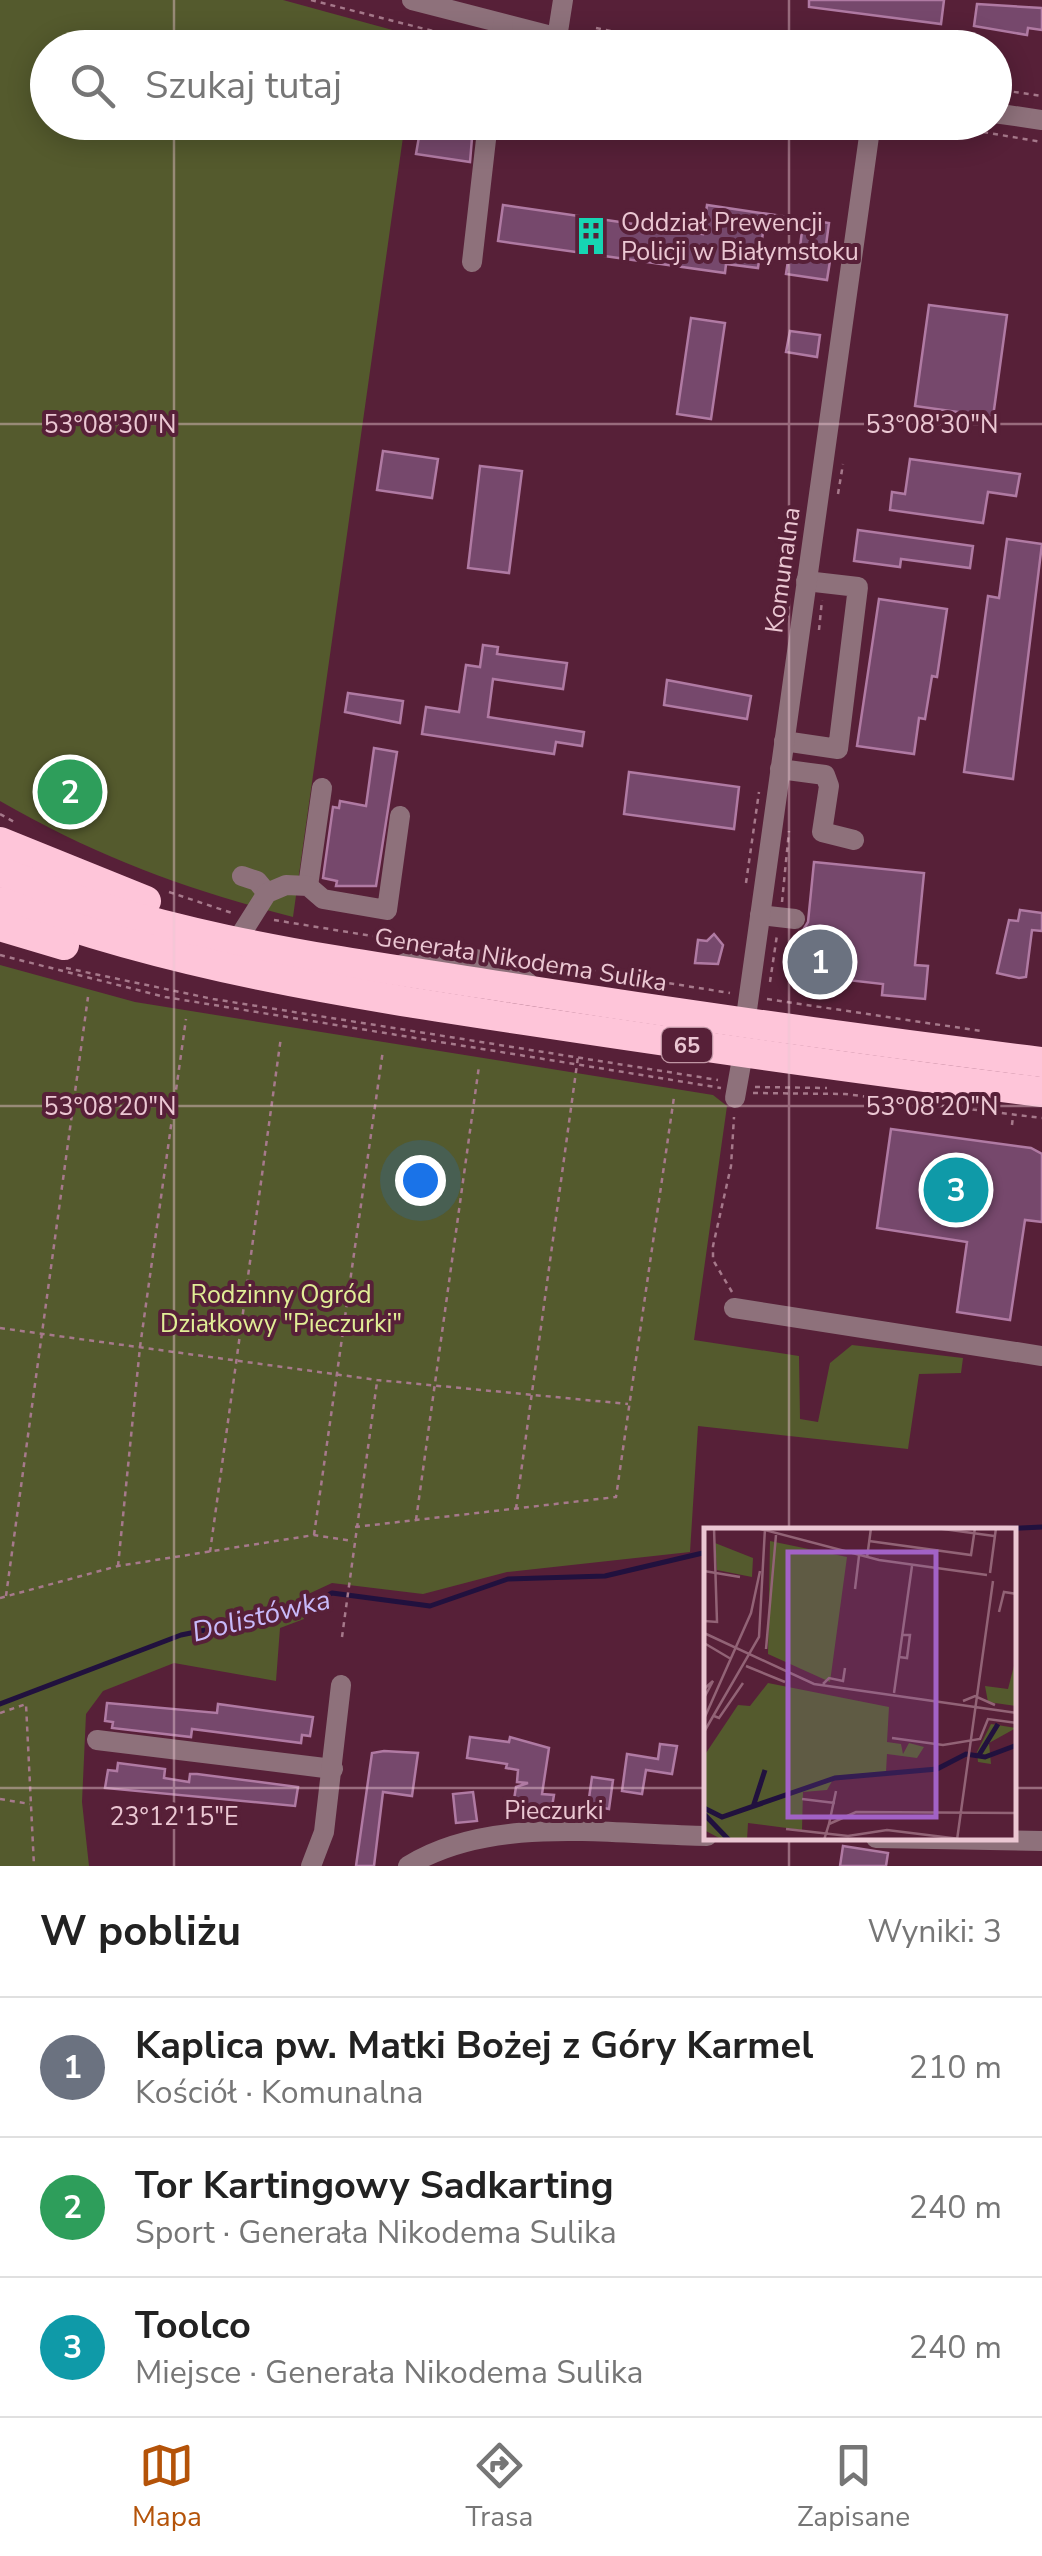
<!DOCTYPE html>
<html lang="pl">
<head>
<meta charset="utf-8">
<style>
  body { margin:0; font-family:"Nunito Sans",sans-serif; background:#f6f6f6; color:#222 }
  .you { position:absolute; left:420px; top:1180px; width:35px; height:35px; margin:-25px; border:8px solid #fff; border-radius:50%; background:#1a73e8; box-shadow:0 0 0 15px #1a73e833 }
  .badge { display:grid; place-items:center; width:65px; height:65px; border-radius:50%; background:#b45309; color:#fff; font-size:32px; font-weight:700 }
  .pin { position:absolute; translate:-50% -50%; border:5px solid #fff; box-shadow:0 2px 10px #0006 }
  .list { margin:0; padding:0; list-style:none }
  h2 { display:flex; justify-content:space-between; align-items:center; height:130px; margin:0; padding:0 40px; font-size:42px }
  h2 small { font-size:32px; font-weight:400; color:#767676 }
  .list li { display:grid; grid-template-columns:65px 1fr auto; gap:30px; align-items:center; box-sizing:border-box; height:140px; padding:0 40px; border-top:2px solid #e0e0e0 }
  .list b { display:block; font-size:38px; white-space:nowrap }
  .list p { margin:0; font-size:32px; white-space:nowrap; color:#767676 }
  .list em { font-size:32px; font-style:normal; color:#767676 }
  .icon { flex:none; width:55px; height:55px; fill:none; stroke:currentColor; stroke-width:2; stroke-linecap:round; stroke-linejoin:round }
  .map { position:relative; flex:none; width:1042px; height:1866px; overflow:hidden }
  .search { position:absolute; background:#fff; box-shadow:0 5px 25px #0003; left:30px; right:30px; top:30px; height:110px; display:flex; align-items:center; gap:25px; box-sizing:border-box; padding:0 35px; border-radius:55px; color:#767676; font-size:38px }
  .sheet { height:550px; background:#fff }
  nav { display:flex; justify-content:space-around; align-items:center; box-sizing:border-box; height:140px; border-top:2px solid #e0e0e0; background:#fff; font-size:28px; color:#767676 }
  nav a { display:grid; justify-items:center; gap:5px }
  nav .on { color:#b45309 }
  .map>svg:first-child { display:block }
  .green { fill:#545a2d }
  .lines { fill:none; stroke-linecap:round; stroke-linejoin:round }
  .stream { stroke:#21113e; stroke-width:5 }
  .building { fill:#76486c; stroke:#b07aa3; stroke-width:2.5 }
  .path { stroke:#a6798b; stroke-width:2.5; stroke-dasharray:5 5; stroke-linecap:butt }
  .minor { stroke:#8e717b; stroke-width:20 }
  .highway { stroke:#fec5d9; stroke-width:30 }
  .ticks { fill:none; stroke:#ebc7d3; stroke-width:2.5; stroke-opacity:0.45 }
  .labels { text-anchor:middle; stroke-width:8; stroke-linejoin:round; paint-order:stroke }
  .shield { fill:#572038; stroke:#bf95a4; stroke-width:2.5 }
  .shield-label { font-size:22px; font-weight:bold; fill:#ebc7d3 }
  .poi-label { font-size:25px; fill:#ebc7d3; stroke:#572038; text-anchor:start }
  .street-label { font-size:25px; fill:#ebc7d3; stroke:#572038 }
  .park-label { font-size:25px; fill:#e1ee96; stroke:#572038 }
  .water-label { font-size:28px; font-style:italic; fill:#c8b9f9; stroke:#572038 }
  .inset-river { fill:none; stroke:#21113e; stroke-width:5 }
  .inset-road { fill:none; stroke:#926376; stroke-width:2.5 }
  .view { fill:#a262c6; fill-opacity:0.15; stroke:#a262c6; stroke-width:5 }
  .inset-edge { fill:none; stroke:#ebc7d3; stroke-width:5 }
  .ticks-label { font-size:25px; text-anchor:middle; fill:#ebc7d3; stroke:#572038; stroke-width:8; stroke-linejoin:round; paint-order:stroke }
</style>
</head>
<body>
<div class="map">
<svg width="1042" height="1866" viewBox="0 0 1042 1866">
  <rect width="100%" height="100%" fill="#572038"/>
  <g class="green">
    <path d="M 0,0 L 283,0 L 418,37 L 416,48 L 48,48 L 48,122 L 405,123 L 293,917 C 182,888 100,858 0,801 Z"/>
    <path d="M 0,965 L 135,1002 L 713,1095 L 727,1106 L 694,1340 L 799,1356 L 800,1419 L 818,1422 L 830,1363 L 852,1345 L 963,1358 L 961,1373 L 919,1374 L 908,1449 L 698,1426 L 690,1552 L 507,1572 L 423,1594 L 332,1583 L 304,1596 L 304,1619 L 280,1628 L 276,1681 L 174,1663 L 103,1691 L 86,1714 L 82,1802 L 89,1866 L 0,1866 Z"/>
  </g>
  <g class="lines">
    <g class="stream">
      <path d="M 950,1531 L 1042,1527"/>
      <path d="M 0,1704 L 181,1635 L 294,1612 L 332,1593 L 430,1606 L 508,1579 L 605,1576 L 707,1552"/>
    </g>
  </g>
  <g class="building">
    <path d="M 809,0 L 944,0 L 941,24 L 809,7 Z"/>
    <path d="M 977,4 L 1042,8 L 1042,30 L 1028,28 L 1027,35 L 974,26 Z"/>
    <path d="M 420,131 L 472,138 L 470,162 L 416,154 Z"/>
    <path d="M 503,205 L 703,234 L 707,205 L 829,223 L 824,260 L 830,261 L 827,280 L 786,274 L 789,254 L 799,255 L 802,231 L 764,225 L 758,268 L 726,264 L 725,273 L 498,241 Z"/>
    <path d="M 929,305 L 1007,315 L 993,417 L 915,406 Z"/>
    <path d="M 691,318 L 725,323 L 711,419 L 677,414 Z"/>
    <path d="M 790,331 L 820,335 L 817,357 L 786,352 Z"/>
    <path d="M 383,451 L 438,459 L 432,498 L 377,490 Z"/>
    <path d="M 910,459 L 1020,474 L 1016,496 L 988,492 L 983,523 L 890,510 L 892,492 L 905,494 Z"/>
    <path d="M 480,466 L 522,471 L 509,573 L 468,568 Z"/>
    <path d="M 858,530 L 973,546 L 970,568 L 901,559 L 900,567 L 854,561 Z"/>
    <path d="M 1007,539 L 1042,544 L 1013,779 L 964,772 L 988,596 L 999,598 Z"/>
    <path d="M 879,599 L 947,609 L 937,677 L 932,676 L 925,719 L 919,718 L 914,754 L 857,746 Z"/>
    <path d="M 483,645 L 498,647 L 497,654 L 567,663 L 563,689 L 493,679 L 488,717 L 584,732 L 582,746 L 556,742 L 554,754 L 422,734 L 426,707 L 459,712 L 466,665 L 480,667 Z"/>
    <path d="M 667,680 L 751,696 L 747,719 L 664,705 Z"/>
    <path d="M 348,693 L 403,701 L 400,723 L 345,712 Z"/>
    <path d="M 374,748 L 397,752 L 376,886 L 336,886 L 337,881 L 323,878 L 333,807 L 339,808 L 340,801 L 366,806 Z"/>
    <path d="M 629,772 L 739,787 L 734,829 L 624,814 Z"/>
    <path d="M 814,862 L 924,873 L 915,965 L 928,966 L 925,999 L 882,995 L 883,984 L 803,975 L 803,930 L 808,922 Z"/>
    <path d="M 1020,910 L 1042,913 L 1042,931 L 1032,930 L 1026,977 L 1019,978 L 997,973 L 1009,920 L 1018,921 Z"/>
    <path d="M 714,934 L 723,945 L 718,964 L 695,963 L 698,940 L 707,941 Z"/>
    <path d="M 891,1129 L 1031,1148 L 1042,1154 L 1042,1222 L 1025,1220 L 1010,1320 L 957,1312 L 967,1242 L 877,1228 Z"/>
    <path d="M 107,1703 L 217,1713 L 218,1704 L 313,1717 L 310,1736 L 302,1735 L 301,1743 L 192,1729 L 191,1737 L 112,1728 L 113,1722 L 105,1721 Z"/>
    <path d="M 470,1737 L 509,1742 L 510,1737 L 549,1748 L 542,1794 L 554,1795 L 550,1818 L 512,1812 L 516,1787 L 528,1783 L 517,1782 L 518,1770 L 506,1768 L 507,1764 L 467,1758 Z"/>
    <path d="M 660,1744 L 677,1746 L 672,1774 L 646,1770 L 642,1794 L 622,1791 L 627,1754 L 658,1759 Z"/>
    <path d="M 384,1751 L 418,1753 L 412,1796 L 383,1792 L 374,1866 L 356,1866 L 372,1753 Z"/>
    <path d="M 118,1763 L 165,1769 L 164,1778 L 189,1782 L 190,1774 L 197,1774 L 298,1787 L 295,1806 L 105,1788 L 108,1770 L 117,1771 Z"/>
    <path d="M 592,1777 L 613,1780 L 609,1809 L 588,1805 Z"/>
    <path d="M 473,1792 L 477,1821 L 456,1823 L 453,1794 Z"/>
    <path d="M 843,1846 L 888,1853 L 886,1866 L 840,1866 Z"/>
  </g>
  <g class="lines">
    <g class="path">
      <path d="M 311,0 L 484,44"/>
      <path d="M 596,28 L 693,48"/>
      <path d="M 994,89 L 1042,96"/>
      <path d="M 924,122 L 1042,142"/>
      <path d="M 838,494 L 843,464"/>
      <path d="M 819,630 L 822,600"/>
      <path d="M 0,814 L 16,823"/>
      <path d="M 746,883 L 759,792"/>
      <path d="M 169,892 L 232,913"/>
      <path d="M 782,902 L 789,831"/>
      <path d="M 274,920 L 409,942"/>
      <path d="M 0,955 L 165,997 L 721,1088"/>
      <path d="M 531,961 L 730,993"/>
      <path d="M 66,968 L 213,999 L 718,1080"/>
      <path d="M 770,982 L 777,935"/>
      <path d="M 767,999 L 981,1031"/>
      <path d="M 755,1087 L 827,1088"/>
      <path d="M 753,1093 L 845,1094 L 1042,1118"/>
      <path d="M 1012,1125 L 1013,1116"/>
      <path d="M 732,1292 L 713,1260 L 713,1246 L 731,1166 L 734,1117"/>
      <path d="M 0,1328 L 377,1380 L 628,1404"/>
      <path d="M 516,1509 L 578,1057"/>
      <path d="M 416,1520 L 479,1066"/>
      <path d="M 355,1527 L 616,1497 L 674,1097"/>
      <path d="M 314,1535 L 383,1050"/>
      <path d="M 210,1552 L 281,1037"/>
      <path d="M 118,1566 L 140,1347 L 186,1019"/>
      <path d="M 6,1596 L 88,997"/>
      <path d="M 0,1598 L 118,1566 L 314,1535 L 353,1541"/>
      <path d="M 342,1637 L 377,1382"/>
      <path d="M 0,1713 L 26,1704 L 34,1866"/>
      <path d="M 0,1799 L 30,1804"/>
    </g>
    <g class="minor">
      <path d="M 412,0 L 598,48"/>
      <path d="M 557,38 L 563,0"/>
      <path d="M 499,48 L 503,24"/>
      <path d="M 994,113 L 1042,120"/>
      <path d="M 472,262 L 488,122"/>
      <path d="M 784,741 L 838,749 L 858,587 L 806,581"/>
      <path d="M 780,769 L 825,775 L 829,786 L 822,832 L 854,840"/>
      <path d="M 242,876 L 257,881 L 267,893"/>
      <path d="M 308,886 L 322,788"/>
      <path d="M 760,915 L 795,919"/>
      <path d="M 243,931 L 267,893 L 286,885 L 308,886 L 323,899 L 387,910 L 400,816"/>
      <path d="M 396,967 L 432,952 L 507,964 L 537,991"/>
      <path d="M 745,1024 L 871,122"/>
      <path d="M 735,1098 L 743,1053"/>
      <path d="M 734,1308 L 1042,1356"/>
      <path d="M 97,1740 L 333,1769"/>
      <path d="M 876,1838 L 1042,1841"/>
      <path d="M 311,1866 L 324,1832 L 341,1685"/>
      <path d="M 408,1866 C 492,1814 611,1835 707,1836"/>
    </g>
    <g class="highway">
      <path d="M 0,842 L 146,901"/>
      <path d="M 0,871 C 154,936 323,959 486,984 C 671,1013 856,1039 1042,1062"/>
      <path d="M 0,902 C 169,966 346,993 524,1020 C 696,1046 869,1071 1042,1092"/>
      <path d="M 0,926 L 64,945"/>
    </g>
  </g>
  <path class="ticks" d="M 174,0 L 174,48M 789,0 L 789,48M 174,122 L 174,1866M 789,122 L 789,1531M 0,424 L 1042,424M 0,1106 L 1042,1106M 0,1788 L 707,1788M 1014,1788 L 1042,1788M 789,1838 L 789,1866"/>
  <defs>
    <g id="building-bare" transform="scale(3)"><path d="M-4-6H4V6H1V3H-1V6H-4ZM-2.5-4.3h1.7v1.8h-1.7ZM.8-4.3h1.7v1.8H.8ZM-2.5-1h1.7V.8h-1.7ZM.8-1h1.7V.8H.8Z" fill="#16d5b3" stroke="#572038" stroke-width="2.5" paint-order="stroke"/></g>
  </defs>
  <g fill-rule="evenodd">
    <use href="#building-bare" x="591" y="236"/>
  </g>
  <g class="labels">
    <rect class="shield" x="662" y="1028" width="50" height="34" rx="8"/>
    <g class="shield-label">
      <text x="687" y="1053">65</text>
    </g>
    <g class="poi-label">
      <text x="621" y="231">Oddział Prewencji<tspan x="621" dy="29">Policji w Białymstoku</tspan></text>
    </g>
    <g class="street-label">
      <text transform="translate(782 570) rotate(-82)" y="9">Komunalna</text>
      <text transform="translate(521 959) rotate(9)" y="9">Generała Nikodema Sulika</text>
      <text x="554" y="1819">Pieczurki</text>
    </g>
    <g class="park-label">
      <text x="281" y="1303">Rodzinny Ogród<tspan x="281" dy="29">Działkowy "Pieczurki"</tspan></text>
    </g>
    <g class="water-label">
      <text transform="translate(261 1615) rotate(-14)" y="10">Dolistówka</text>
    </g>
  </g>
  <g transform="translate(704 1528)">
    <rect width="312" height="312" fill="#572038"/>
    <path d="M 66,13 L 143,29 L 126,154 L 64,126 ZM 11,15 L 49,30 L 48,49 L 13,42 ZM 312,130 L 312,178 L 284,174 L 281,158 L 304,161 ZM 64,155 L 185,179 L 183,214 L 197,216 L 199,226 L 205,215 L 220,219 L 213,230 L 183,226 L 182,244 L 131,248 L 123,262 L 99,264 L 98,302 L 44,295 L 43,312 L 19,312 L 0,302 L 0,228 L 34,177 L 46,178 ZM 287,196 L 312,200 L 285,215 L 287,236 L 274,234 L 273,224 Z" fill="#545a2d"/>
    <path class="inset-river" d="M 275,227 L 294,196M 49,279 L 61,242M 0,280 L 18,289 L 131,250 L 233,241 L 262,226 L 281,229 L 313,217M 0,286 L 25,312"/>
    <path class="inset-road" d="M 53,0 L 175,32 L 283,47M 232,0 L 290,8M 165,13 L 267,27 L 271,0M 163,30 L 167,0M 0,43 L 36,49M 286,45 L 292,0M 151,61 L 155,28M 295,84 L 300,64 L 313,66M 0,93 L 13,94 L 10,0M 0,105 L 110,156 L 313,185M 0,115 L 27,131M 62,121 L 72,7M 195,129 L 203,130 L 206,107 L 198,107M 42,138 L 81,154M 119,156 L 125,150 L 139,153 L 141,140M 0,161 L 9,153 L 0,170M 190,165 L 208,38M 259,173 L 271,168 L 291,177M 10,188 L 15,190 L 39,155M 0,191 L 47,85 L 56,43M 0,204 L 55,109 L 61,0M 188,210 L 239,217 L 276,211 L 284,191 L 313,195M 98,271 L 131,275M 125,296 L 132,263M 82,301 L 144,308 L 183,302 L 264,312M 120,312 L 125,296 L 152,284 L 313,285M 253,312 L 289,53"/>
    <path class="view" d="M 84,24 L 232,24 L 232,289 L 84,289 Z"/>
    <rect width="312" height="312" class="inset-edge"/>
  </g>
  <g class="ticks-label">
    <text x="110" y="433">53°08'30"N</text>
    <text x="932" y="433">53°08'30"N</text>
    <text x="110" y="1115">53°08'20"N</text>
    <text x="932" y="1115">53°08'20"N</text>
    <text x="174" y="1825">23°12'15"E</text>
  </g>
</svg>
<div class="you"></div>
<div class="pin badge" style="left:820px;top:962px;background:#6b7280">1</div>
<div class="pin badge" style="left:70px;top:792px;background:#2e9e5b">2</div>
<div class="pin badge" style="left:956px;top:1190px;background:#0f9aa8">3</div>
<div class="search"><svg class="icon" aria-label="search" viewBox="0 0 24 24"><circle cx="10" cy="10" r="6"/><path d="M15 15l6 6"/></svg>Szukaj tutaj</div>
</div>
<section class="sheet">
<h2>W pobliżu<small>Wyniki: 3</small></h2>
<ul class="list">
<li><span class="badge" style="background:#6b7280">1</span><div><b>Kaplica pw. Matki Bożej z Góry Karmel</b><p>Kościół · Komunalna</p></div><em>210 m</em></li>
<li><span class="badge" style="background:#2e9e5b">2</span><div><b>Tor Kartingowy Sadkarting</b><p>Sport · Generała Nikodema Sulika</p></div><em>240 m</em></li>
<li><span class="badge" style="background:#0f9aa8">3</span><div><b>Toolco</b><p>Miejsce · Generała Nikodema Sulika</p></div><em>240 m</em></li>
</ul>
</section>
<nav>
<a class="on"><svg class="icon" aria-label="map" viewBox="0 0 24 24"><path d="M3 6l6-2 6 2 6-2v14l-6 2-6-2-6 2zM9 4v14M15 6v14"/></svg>Mapa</a>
<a><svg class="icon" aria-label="directions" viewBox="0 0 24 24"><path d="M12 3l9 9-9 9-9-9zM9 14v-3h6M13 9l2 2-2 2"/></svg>Trasa</a>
<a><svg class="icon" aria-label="saved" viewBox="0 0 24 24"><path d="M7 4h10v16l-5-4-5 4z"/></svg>Zapisane</a>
</nav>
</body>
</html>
